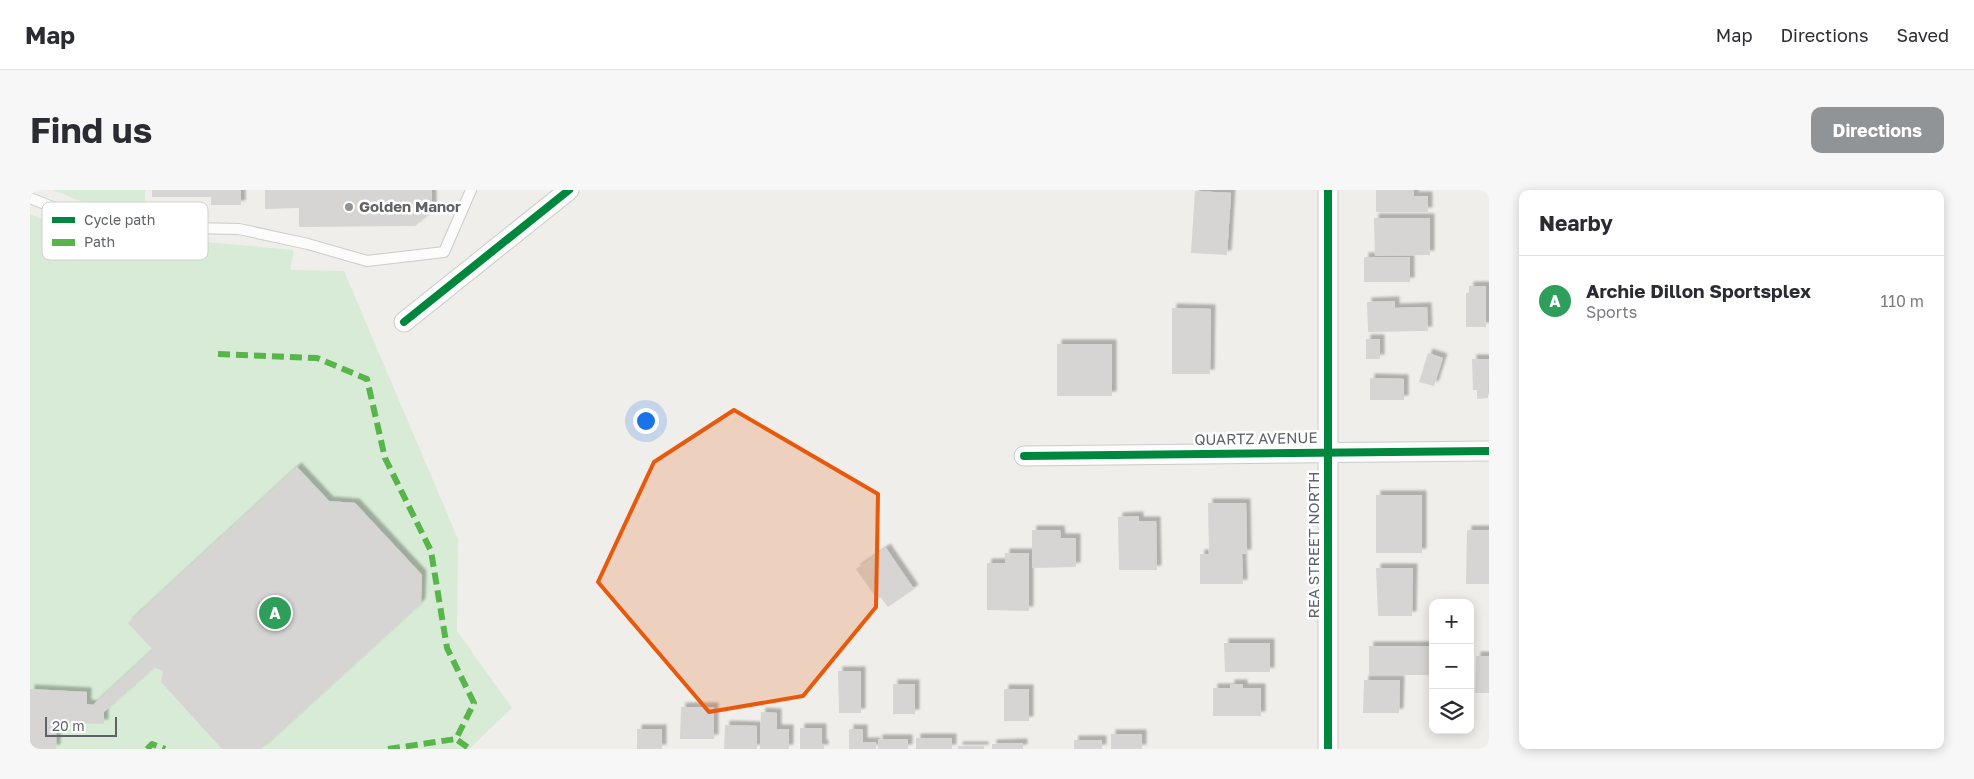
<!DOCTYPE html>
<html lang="en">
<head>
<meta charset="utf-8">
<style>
  body { margin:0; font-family:"Golos Text",sans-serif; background:#f7f7f7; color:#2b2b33 }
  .controls { position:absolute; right:15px; bottom:15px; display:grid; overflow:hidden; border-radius:10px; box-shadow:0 2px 12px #0003 }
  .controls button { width:45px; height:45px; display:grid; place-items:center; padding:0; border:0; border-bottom:1px solid #e1e1e2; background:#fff; color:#2b2b33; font:25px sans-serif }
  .scale { position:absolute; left:15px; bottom:12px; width:72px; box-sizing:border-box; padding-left:5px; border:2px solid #5f6368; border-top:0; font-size:14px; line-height:18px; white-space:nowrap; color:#5f6368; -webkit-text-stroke:4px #fff; paint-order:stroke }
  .you { position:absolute; left:615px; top:230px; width:18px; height:18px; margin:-12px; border:4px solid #fff; border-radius:50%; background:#1a73e8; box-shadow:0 0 0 8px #1a73e833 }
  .badge { display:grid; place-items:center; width:32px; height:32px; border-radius:50%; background:#919496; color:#fff; font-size:16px; font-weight:700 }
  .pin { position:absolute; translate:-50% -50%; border:2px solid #fff; box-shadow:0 1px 5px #0006 }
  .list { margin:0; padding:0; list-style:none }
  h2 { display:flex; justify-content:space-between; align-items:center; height:65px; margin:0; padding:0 20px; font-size:21px }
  h2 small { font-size:16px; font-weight:400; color:#7c7c81 }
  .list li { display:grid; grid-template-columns:32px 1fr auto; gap:15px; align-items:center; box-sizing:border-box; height:90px; padding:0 20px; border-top:1px solid #e1e1e2 }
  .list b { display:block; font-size:19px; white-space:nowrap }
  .list p { margin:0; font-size:16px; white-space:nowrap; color:#7c7c81 }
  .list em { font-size:16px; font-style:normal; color:#7c7c81 }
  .icon { flex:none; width:28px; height:28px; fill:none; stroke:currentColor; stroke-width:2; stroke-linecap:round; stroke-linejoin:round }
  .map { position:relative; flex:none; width:1459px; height:559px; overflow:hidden; border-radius:10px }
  header { display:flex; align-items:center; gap:30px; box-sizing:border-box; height:70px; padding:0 25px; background:#fff; border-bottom:1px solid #e1e1e2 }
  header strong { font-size:24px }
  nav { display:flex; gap:28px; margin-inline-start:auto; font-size:18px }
  .intro { display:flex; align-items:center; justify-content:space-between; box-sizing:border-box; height:120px; padding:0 30px }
  h1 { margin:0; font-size:35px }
  .button { padding:12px 22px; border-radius:10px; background:#919496; color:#fff; font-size:18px; font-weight:700 }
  main { display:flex; gap:30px; padding:0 30px }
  aside { flex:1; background:#fff; border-radius:10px; box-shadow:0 2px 12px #0003 }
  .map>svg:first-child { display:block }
  .green { fill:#d8ebd6 }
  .building { fill:#d6d5d3; filter:url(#shadow) }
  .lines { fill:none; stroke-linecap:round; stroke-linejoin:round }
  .service-casing { stroke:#cbcccc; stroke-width:12 }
  .minor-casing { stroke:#cbcccc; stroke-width:21 }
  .service { stroke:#fdfcfc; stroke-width:10 }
  .minor { stroke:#fdfcfc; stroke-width:19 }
  .quiet { stroke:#58b549; stroke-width:6; stroke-dasharray:12 6; stroke-linecap:butt }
  .cycleway-casing { stroke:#fff; stroke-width:11 }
  .cycleway { stroke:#00873e; stroke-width:8 }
  .marked { fill:#e8590c; fill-opacity:0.2; stroke:#e8590c; stroke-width:4; stroke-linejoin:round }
  .poi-dot { fill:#919496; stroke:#fff; stroke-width:2 }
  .labels { text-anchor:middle; stroke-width:5; stroke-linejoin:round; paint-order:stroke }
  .poi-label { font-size:15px; font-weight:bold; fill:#5f6368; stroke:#fff; text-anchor:start }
  .street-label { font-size:15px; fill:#5f6368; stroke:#fff }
  .key { fill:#fff; stroke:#cfd0d2; stroke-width:1 }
  .key-label { font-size:14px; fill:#5f6368 }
</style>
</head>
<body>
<header>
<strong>Map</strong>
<nav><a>Map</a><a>Directions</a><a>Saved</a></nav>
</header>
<div class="intro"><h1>Find us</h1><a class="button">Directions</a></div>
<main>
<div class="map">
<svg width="1459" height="559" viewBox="0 0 1459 559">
  <defs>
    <filter id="shadow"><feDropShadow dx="4.5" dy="-4.5" stdDeviation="1" flood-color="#0004"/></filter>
  </defs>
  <rect width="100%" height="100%" fill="#efeeea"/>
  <g class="green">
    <path d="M 23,0 L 115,0 L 115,25 L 53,12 Z"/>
    <path d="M 0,24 L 25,35 L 110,60 L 164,51 L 264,60 L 260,80 L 314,81 L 428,349 L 427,441 L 482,518 L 439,559 L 0,559 Z"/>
  </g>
  <g class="building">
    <path d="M 122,0 L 211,0 L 211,15 L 181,15 L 181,7 L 122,7 Z"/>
    <path d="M 235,0 L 402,0 L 402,22 L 385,36 L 269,37 L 269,18 L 235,19 Z"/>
    <path d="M 1346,0 L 1384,0 L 1384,6 L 1398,6 L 1398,22 L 1346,22 Z"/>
    <path d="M 1165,1 L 1201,3 L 1197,65 L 1161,63 Z"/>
    <path d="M 1344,28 L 1400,28 L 1400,65 L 1345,66 Z"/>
    <rect x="1334" y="67" width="46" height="25"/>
    <path d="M 1439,96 L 1456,96 L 1456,137 L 1436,137 L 1436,103 L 1439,103 Z"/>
    <path d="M 1365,111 L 1365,118 L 1397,117 L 1398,141 L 1338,142 L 1337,112 Z"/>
    <path d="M 1142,118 L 1181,119 L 1180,184 L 1142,184 Z"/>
    <rect x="1336" y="149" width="14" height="20"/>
    <rect x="1027" y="154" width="55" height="52"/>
    <path d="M 1398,163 L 1413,168 L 1404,196 L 1389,192 Z"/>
    <path d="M 1442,169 L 1459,169 L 1458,208 L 1447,209 L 1447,200 L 1443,200 Z"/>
    <path d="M 1340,188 L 1374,189 L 1374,210 L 1340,210 Z"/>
    <path d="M 267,277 L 299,311 L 325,313 L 392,385 L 391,413 L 231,559 L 192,559 L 131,492 L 133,481 L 124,477 L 74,522 L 74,534 L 27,532 L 26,559 L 0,559 L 0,499 L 57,502 L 57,514 L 63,515 L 123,460 L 98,433 Z"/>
    <rect x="1346" y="305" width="46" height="58"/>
    <path d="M 1178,313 L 1216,313 L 1217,364 L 1212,364 L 1213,394 L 1170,394 L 1170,364 L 1179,364 Z"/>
    <path d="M 1109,326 L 1109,331 L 1126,331 L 1127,380 L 1089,380 L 1088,327 Z"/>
    <path d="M 1002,340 L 1030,340 L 1031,348 L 1046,348 L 1046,377 L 1002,378 Z"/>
    <path d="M 1437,340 L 1459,340 L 1459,394 L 1436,394 Z"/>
    <path d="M 856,358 L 884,399 L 858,417 L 850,407 L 847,409 L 826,379 Z"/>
    <path d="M 975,363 L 999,363 L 999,421 L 957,420 L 957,373 L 975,373 Z"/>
    <path d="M 1346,378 L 1383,378 L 1382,426 L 1348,426 Z"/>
    <path d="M 1194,453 L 1240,453 L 1240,482 L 1195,482 Z"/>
    <rect x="1339" y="456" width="64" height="29"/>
    <path d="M 1446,466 L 1459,466 L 1459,503 L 1445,503 Z"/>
    <path d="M 808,481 L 831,481 L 831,523 L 809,523 Z"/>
    <path d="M 1334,490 L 1370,490 L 1369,523 L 1333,523 Z"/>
    <rect x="863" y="494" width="22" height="30"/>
    <path d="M 1200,494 L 1213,494 L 1213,498 L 1231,498 L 1231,526 L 1183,526 L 1183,498 L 1200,498 Z"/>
    <rect x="974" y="499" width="25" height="32"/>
    <path d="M 651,517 L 684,517 L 684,549 L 650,549 Z"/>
    <path d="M 731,522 L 747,523 L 747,539 L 759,539 L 759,559 L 730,559 Z"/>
    <path d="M 695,535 L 727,536 L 727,559 L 694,559 Z"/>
    <path d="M 770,538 L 792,538 L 792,554 L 794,554 L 794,559 L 770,559 Z"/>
    <rect x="607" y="539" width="25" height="20"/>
    <path d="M 819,539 L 833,539 L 833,552 L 846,552 L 846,559 L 819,559 Z"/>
    <rect x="1081" y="544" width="31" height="15"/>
    <rect x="886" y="548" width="36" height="11"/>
    <rect x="848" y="549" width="30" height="10"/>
    <rect x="1044" y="550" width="28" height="9"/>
    <path d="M 993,553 L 993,559 L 962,559 L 962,554 Z"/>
    <rect x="928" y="556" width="26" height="3"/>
  </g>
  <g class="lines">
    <g class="service-casing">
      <path id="service" d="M 0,8 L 70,36 L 209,39 L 278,54 L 337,71 L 414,62 L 441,0"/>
    </g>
    <g class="minor-casing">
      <g id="minor">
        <path d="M 374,132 L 539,0"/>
        <path d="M 994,266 L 1459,261"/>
        <path d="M 1298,559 L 1298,0"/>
      </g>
    </g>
    <use href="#service" class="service"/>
    <use href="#minor" class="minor"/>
    <g class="quiet">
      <path d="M 188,164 L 287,168 L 337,189 L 355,268 L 401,361 L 417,458 L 444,513 L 426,549 L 440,559"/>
      <path d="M 117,559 L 122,554 L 135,559"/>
      <path d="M 358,559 L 426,549"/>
    </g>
    <g class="cycleway-casing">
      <g id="cycleway">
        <path d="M 374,132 L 539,0"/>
        <path d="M 994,266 L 1459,261"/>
        <path d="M 1298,559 L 1298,0"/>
      </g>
    </g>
    <use href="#cycleway" class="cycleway"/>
  </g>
  <path class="marked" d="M 704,220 L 848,304 L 846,417 L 773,506 L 679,522 L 568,392 L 624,272 Z"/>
  <circle class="poi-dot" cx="319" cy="17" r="5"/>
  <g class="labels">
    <g class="poi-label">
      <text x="329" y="22">Golden Manor</text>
    </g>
    <g class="street-label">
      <text transform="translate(1226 249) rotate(-1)" y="5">QUARTZ AVENUE</text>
      <text transform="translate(1284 355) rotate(-90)" y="5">REA STREET NORTH</text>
    </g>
  </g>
  <rect x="12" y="12" width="166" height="58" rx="8" class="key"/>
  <rect x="22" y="27" width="23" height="6" fill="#00873e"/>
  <rect x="22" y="49" width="23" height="7" fill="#58b549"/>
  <g class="key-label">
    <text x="54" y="35">Cycle path</text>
    <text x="54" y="57">Path</text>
  </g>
</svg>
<div class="controls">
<button>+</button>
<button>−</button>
<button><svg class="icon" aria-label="layers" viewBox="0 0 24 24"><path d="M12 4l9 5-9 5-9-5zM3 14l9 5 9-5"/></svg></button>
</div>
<div class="scale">20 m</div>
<div class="you"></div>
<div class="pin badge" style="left:245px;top:423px;background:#2e9e5b">A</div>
</div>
<aside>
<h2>Nearby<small></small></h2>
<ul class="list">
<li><span class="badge" style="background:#2e9e5b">A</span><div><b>Archie Dillon Sportsplex</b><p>Sports</p></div><em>110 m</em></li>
</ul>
</aside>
</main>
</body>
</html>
